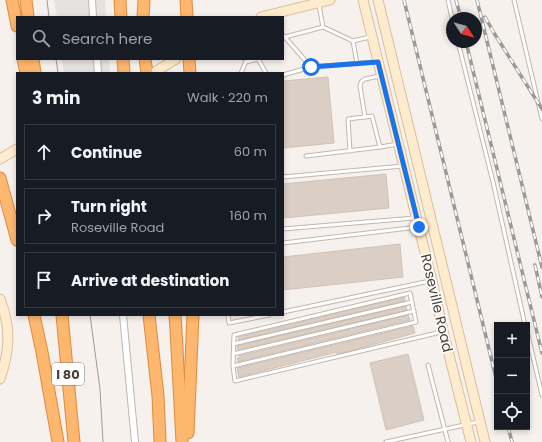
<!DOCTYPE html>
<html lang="en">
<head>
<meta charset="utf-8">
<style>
  body { margin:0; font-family:Poppins,sans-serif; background:#242831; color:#f1f3f6 }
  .controls { position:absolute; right:12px; bottom:12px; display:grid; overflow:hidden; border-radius:0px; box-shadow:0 2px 6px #0003 }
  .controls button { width:36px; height:36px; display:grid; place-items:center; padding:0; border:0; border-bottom:1px solid #363941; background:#171b24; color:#f1f3f6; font:20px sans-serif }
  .compass { position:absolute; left:446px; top:12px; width:36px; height:36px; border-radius:50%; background:#171b24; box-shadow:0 2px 6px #0003; rotate:126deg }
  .stop { position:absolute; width:12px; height:12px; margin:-9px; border:3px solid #1a73e8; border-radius:50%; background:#fff }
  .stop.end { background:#1a73e8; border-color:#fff; box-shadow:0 1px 4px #0008 }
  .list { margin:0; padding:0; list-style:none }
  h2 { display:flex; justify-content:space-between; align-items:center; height:52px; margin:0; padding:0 16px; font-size:17px }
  h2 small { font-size:13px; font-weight:400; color:#9ea1a6 }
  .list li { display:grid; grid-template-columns:26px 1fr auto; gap:12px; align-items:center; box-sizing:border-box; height:56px; margin:0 8px 8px; padding:0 8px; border:1px solid #363941; border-radius:0px }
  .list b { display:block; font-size:15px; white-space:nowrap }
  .list p { margin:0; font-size:13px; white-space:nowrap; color:#9ea1a6 }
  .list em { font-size:13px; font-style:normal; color:#9ea1a6 }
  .icon { flex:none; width:22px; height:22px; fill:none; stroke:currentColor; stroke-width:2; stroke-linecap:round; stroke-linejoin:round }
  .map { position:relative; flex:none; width:542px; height:442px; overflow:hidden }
  .search { position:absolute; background:#171b24; box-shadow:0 2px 6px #0003; left:16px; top:16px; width:268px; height:44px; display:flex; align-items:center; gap:10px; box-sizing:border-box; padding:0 14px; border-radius:0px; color:#9ea1a6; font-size:15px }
  .panel { position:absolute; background:#171b24; box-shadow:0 2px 6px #0003; left:16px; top:72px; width:268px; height:244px; border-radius:0px }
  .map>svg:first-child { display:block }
  .parking { fill:#e5e2e0 }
  .building { fill:#dbcec4; stroke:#d3c2b4 }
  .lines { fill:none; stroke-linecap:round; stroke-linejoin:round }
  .lane-casing { stroke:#c2b7ae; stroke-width:5 }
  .street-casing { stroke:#c2b7ae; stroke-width:8 }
  .secondary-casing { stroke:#d9c09e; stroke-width:11 }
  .highway-casing { stroke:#df893d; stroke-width:13 }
  .lane { stroke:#fff; stroke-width:3 }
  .street { stroke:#fff; stroke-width:6 }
  .secondary { stroke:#ffebcd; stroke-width:9 }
  .highway { stroke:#feb76f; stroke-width:11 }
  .tram { stroke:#9a9a9a; stroke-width:1 }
  .rail-casing { stroke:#9a9a9a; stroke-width:3.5 }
  .rail { stroke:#fff; stroke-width:2; stroke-dasharray:6; stroke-linecap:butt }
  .route { stroke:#1a73e8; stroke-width:5 }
  .labels { text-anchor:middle; stroke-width:3.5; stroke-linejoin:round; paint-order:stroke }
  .shield { fill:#fff; stroke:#817a74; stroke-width:1 }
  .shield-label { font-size:13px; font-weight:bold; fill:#4b4139 }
  .street-label { font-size:14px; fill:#4b4139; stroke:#fff }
</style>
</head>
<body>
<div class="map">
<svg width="542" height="442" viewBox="0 0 542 442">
  <rect width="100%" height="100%" fill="#f6f1ec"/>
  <g class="parking">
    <path d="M 54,0 L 105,0 L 106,17 L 57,17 Z"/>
    <path d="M 62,59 L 109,59 L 110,73 L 64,73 Z"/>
  </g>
  <g class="building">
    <path d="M 328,77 L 334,143 L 283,148 L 283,81 Z"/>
    <path d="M 386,174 L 389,208 L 283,218 L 283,184 Z"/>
    <path d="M 400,244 L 403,277 L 283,290 L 283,257 Z"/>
    <path d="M 404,297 L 405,301 L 239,340 L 238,337 Z"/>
    <path d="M 406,306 L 407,310 L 238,350 L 237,346 Z"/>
    <path d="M 408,315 L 410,320 L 238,362 L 237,358 L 240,358 L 239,356 Z"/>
    <path d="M 413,326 L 415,333 L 346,352 L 337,354 L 337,352 L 239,377 L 237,368 Z"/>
    <path d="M 408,354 L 424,420 L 386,430 L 370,363 Z"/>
  </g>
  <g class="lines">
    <g class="lane-casing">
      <g id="lane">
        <path d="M 448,0 L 452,18"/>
        <path d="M 514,0 L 542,119"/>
        <path d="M 319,5 L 323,27"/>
        <path d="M 283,35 L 311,67 L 376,62"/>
        <path d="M 285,37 L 323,27 L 353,41 L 370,37"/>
        <path d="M 353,41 L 357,64"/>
        <path d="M 458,42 L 493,182 L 525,325"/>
        <path d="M 258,59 L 266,73"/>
        <path d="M 246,62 L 258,59"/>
        <path d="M 241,73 L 247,59"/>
        <path d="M 283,75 L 311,67"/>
        <path d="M 365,117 L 360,86 L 361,82 L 365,79 L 380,76"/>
        <path d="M 350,151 L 348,119 L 372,116 L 380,147"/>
        <path d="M 306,156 L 380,147 L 398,144"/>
        <path d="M 283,177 L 403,166"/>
        <path d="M 283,229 L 414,218"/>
        <path d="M 283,243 L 418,227"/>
        <path d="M 283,312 L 430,281"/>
        <path d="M 228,315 L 229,323 L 269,315"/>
        <path d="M 527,331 L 542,395"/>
        <path d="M 233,344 L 412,302"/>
        <path d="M 233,354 L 414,311"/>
        <path d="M 428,365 L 448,442"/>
        <path d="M 233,366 L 234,335 L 410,293 L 416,322 L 233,366 L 235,381 L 441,332"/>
        <path d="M 386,442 L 478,422"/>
      </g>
    </g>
    <g class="street-casing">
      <g id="street">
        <path d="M 92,0 L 93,17"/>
        <path d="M 97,59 L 98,73"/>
        <path d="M 123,315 L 135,442"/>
      </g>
    </g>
    <g class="secondary-casing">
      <g id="secondary">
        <path d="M 363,0 L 432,281 L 443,331 L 471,442"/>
        <path d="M 378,0 L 485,442"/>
        <path d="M 261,17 L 330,0"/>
        <path d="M 153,73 L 176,59"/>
        <path d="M 0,159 L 17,149"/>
        <path d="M 0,299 C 11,327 10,351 0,379"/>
      </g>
    </g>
    <g class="highway-casing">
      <g id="highway">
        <path d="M 12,0 L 17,26"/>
        <path d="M 26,0 L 28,17"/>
        <path d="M 120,0 L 121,17"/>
        <path d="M 186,0 L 187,17"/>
        <path d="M 143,17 L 144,0"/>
        <path d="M 23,59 L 26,73"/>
        <path d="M 33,59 L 35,73"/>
        <path d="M 123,59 L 124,73"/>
        <path d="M 145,59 L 147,73"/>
        <path d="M 189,59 L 190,73"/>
        <path d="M 0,178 L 17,240"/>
        <path d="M 34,315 L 42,352 L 58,442"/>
        <path d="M 62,315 L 74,442"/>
        <path d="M 149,315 L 158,396 L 160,442"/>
        <path d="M 175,315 L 176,330 L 182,442"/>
        <path d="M 188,433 L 193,315"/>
      </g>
    </g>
    <use href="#lane" class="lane"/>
    <use href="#street" class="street"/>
    <use href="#secondary" class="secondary"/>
    <use href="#highway" class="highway"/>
    <g class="tram">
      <path d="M 47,0 L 49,17"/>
      <path d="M 56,59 L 58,73"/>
      <path d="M 90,315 L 100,389 L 103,442"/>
    </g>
    <g class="rail-casing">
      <g id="rail">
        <path d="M 404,0 L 497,382"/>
        <path d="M 456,0 L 461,18"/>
        <path d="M 477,0 L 542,267"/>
        <path d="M 485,17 L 494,33 L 542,109"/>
        <path d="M 466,42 L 542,353"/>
        <path d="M 535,265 L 542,297"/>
        <path d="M 508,427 L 512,442"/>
      </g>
    </g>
    <use href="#rail" class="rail"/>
  </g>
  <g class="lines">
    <path class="route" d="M 311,67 L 378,62 L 419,227"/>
  </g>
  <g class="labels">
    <rect class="shield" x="52" y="363" width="32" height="22" rx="3"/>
    <g class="shield-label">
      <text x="68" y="379">I 80</text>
    </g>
    <g class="street-label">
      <text transform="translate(437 303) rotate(77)" y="5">Roseville Road</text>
    </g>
  </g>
</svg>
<div class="controls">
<button>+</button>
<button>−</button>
<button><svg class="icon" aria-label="locate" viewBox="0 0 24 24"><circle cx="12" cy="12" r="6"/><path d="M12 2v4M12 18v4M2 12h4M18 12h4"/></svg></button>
</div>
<svg class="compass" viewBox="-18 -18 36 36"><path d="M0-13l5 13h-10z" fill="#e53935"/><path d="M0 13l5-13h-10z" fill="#9ea1a6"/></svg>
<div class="stop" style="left:311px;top:67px"></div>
<div class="stop end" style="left:419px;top:227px"></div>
<div class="search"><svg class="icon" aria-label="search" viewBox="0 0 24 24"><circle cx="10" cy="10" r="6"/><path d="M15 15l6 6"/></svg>Search here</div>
<section class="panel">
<h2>3 min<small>Walk · 220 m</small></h2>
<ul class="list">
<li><svg class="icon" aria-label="ahead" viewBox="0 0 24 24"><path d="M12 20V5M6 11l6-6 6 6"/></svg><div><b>Continue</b></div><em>60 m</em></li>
<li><svg class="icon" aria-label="right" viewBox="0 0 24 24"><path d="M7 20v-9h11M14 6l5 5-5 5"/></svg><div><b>Turn right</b><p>Roseville Road</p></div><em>160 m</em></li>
<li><svg class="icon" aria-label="arrive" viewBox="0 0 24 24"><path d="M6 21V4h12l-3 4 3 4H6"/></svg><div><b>Arrive at destination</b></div></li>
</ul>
</section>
</div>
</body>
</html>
